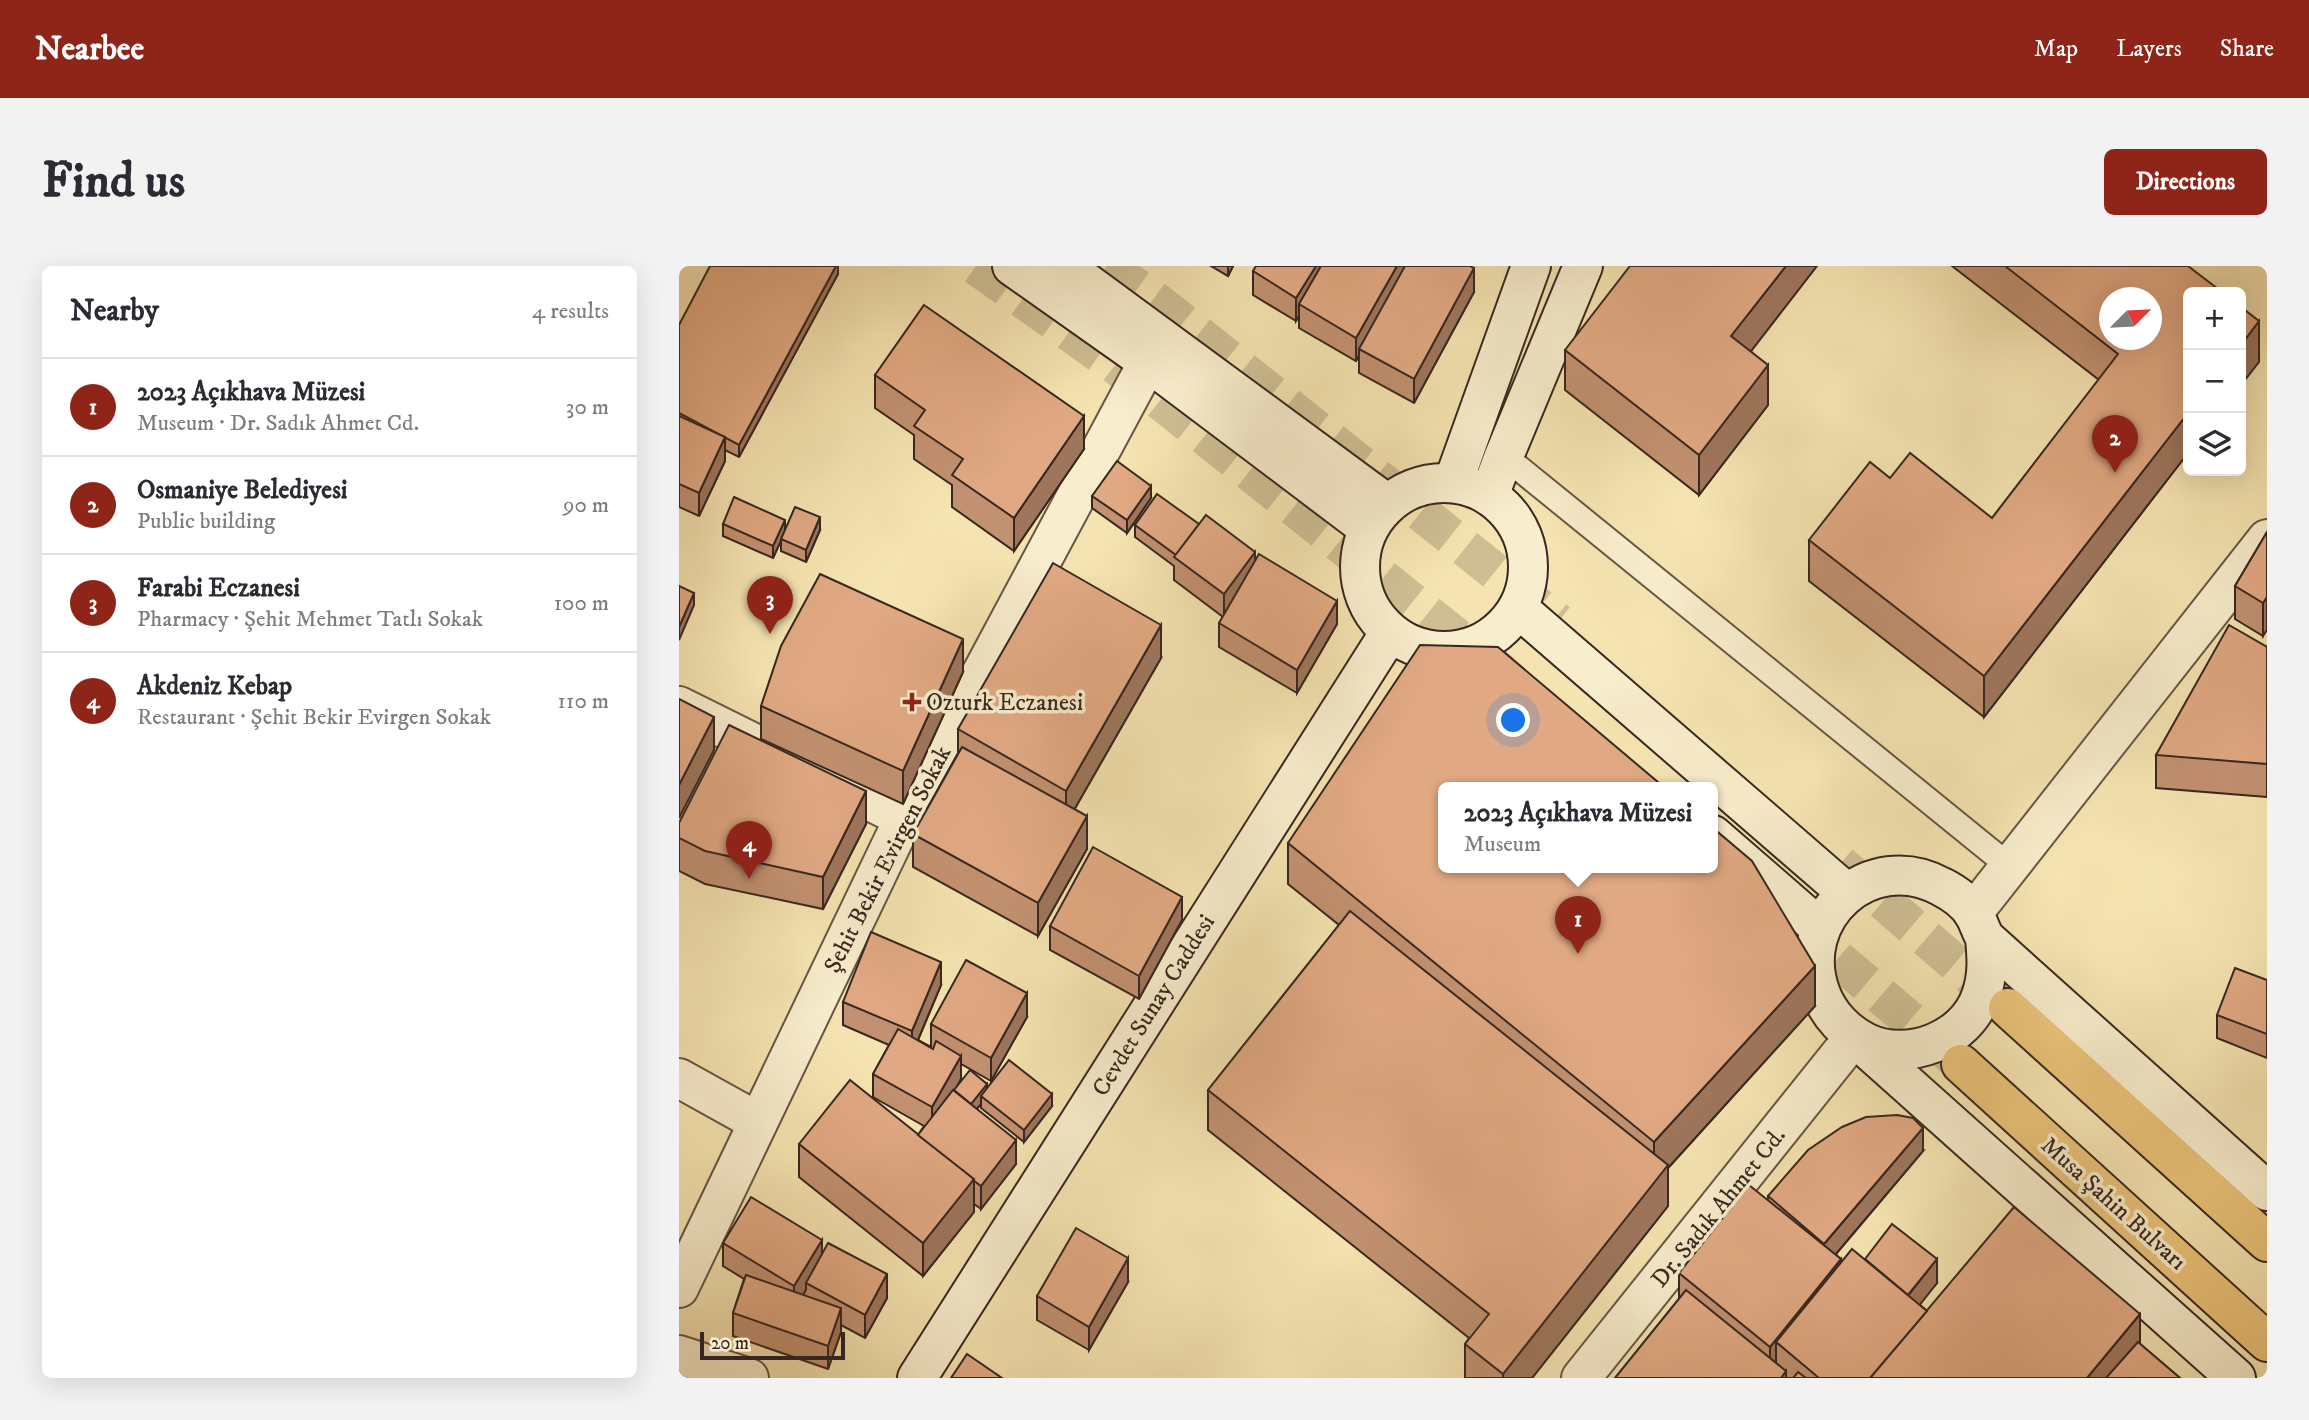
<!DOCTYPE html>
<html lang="en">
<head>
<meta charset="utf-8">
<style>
  body { margin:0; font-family:"IM FELL DW Pica",serif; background:#f2f2f3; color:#2b2b33 }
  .controls { position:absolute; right:21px; top:21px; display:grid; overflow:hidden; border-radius:10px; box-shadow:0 7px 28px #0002 }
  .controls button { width:63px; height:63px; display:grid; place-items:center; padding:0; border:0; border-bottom:2px solid #e1e1e2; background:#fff; color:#2b2b33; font:35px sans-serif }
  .compass { position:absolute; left:1420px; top:21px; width:63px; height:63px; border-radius:50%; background:#fff; box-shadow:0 7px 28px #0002; rotate:66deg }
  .scale { position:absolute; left:21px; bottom:18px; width:145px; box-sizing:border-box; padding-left:7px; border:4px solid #382720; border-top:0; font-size:19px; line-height:24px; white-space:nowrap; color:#382720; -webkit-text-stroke:5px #f8edcc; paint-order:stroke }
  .you { position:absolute; left:835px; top:455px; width:24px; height:24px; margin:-18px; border:5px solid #fff; border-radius:50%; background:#1a73e8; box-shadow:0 0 0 10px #1a73e833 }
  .badge { display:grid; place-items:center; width:46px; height:46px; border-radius:50%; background:#8f2418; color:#fff; font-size:23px; font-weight:700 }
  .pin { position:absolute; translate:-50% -58px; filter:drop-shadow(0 2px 4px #0008) }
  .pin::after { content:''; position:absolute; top:37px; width:24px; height:21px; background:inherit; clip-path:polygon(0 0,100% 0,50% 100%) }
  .popup { position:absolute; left:759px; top:516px; width:280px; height:91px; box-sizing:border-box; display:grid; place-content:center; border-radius:10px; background:#fff; filter:drop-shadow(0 2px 5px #0005); font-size:23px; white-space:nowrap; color:#7c7c81 }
  .popup b { font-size:26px; color:#2b2b33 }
  .popup::after { content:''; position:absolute; left:50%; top:100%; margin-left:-14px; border:14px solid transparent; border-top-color:#fff }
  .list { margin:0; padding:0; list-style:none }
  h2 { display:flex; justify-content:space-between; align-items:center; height:91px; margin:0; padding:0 28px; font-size:30px }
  h2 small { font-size:23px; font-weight:400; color:#7c7c81 }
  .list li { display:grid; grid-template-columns:46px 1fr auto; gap:21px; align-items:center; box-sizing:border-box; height:98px; padding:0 28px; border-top:2px solid #e1e1e2 }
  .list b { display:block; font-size:26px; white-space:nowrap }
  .list p { margin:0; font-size:23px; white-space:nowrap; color:#7c7c81 }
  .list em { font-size:23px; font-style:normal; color:#7c7c81 }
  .icon { flex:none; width:38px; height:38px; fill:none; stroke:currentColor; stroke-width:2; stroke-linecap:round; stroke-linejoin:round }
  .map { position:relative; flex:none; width:1588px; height:1112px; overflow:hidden; border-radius:10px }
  header { display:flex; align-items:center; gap:42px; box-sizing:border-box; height:98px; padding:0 35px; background:#8f2418; color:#fff }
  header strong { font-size:33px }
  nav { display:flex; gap:38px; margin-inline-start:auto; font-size:24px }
  .intro { display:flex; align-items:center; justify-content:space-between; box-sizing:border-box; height:168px; padding:0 42px }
  h1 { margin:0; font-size:49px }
  .button { padding:18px 32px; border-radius:10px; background:#8f2418; color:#fff; font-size:24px; font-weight:700 }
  main { display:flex; gap:42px; padding:0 42px }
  aside { flex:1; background:#fff; border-radius:10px; box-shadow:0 7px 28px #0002 }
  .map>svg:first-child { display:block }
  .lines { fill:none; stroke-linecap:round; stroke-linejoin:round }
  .primary-tunnel { stroke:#cfbe94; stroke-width:38; stroke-dasharray:38 19; stroke-linecap:butt }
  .service-casing { stroke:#675644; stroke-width:28 }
  .minor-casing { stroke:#675644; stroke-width:42 }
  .tertiary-casing { stroke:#675644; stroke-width:42 }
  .secondary-casing { stroke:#382720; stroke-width:42 }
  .primary-casing { stroke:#382720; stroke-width:42 }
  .service { stroke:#f8edcc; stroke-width:24 }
  .minor { stroke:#f8edcc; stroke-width:38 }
  .tertiary { stroke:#f8edcc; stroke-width:38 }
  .secondary { stroke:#f8edcc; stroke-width:38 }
  .primary { stroke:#eac278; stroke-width:38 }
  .wall { fill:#c29171; stroke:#382720; stroke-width:2 }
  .shaded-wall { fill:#9e765c; stroke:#382720; stroke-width:2 }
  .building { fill:#e1a983; stroke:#382720; stroke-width:2; fill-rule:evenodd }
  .poi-dot { fill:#8f2418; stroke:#f8edcc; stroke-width:2.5 }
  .labels { text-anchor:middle; stroke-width:7; stroke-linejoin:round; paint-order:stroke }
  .poi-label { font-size:24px; fill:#382720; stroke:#f8edcc; text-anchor:start }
  .street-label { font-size:24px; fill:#382720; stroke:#f8edcc }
</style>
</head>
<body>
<header>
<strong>Nearbee</strong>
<nav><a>Map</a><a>Layers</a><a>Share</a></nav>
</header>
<div class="intro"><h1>Find us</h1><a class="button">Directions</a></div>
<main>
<aside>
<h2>Nearby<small>4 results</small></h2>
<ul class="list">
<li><span class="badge">1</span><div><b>2023 Açıkhava Müzesi</b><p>Museum · Dr. Sadık Ahmet Cd.</p></div><em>30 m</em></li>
<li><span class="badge">2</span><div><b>Osmaniye Belediyesi</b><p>Public building</p></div><em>90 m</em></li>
<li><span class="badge">3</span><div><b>Farabi Eczanesi</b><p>Pharmacy · Şehit Mehmet Tatlı Sokak</p></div><em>100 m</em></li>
<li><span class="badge">4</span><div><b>Akdeniz Kebap</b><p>Restaurant · Şehit Bekir Evirgen Sokak</p></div><em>110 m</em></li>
</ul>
</aside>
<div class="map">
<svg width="1588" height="1112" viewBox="0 0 1588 1112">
  <rect width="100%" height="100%" fill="#f5e4b1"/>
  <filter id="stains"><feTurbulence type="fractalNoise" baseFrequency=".00286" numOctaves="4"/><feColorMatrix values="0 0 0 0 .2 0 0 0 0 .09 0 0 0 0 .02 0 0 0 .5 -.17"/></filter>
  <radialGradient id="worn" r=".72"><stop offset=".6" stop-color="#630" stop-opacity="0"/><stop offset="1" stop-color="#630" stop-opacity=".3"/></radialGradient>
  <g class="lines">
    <g class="primary-tunnel">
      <path d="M 297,0 L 436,99 L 832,414"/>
      <path d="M 428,0 L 481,38 L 879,356"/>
      <path d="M 1161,598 L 1327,741"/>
      <path d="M 1115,656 L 1280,796"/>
    </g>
    <g class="service-casing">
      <path id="service" d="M 825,190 L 1330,600"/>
    </g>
    <g class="minor-casing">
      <g id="minor">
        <path d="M 0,440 L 225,552"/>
        <path d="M 1294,647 L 1588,273"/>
        <path d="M 0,812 L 79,856"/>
        <path d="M 0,1022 L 225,552 L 469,96"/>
        <path d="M 0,1089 L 70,1112"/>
      </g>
    </g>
    <g class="tertiary-casing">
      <path id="tertiary" d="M 902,1112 L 1175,771"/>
    </g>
    <g class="secondary-casing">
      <g id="secondary">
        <path d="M 333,0 L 469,96 L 689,262"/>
        <path d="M 385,0 L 707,237"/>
        <circle cx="765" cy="301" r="84"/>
        <path d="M 774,217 L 852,0"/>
        <path d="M 810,230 L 825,190 L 904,0"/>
        <path d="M 839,342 L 1168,627"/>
        <path d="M 1034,569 L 1141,662"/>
        <path d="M 1306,672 C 1308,693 1309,710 1302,730 C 1287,774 1229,796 1188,777 C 1167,767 1150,749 1142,728 C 1113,652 1191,581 1263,621 C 1275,627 1288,637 1295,648 C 1299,655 1302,665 1306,672 L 1588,925"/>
        <path d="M 1182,777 L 1557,1112"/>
        <path d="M 238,1112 L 711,366"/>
      </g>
    </g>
    <g class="primary-casing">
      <g id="primary">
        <path d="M 1329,742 L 1588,976"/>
        <path d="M 1282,798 L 1588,1076"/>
      </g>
    </g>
    <use href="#service" class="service"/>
    <use href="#minor" class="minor"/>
    <use href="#tertiary" class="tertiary"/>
    <use href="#secondary" class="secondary"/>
    <use href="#primary" class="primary"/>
  </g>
  <g class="wall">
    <path d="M 159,0 L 159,8 L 60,191 L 46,184 L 46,195 L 20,250 L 0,241 L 0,59 Z"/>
    <path d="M 532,0 L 554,0 L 549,10 Z"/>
    <path d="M 1273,0 L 1509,0 L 1509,187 L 1305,451 L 1130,315 L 1130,274 L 1211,212 L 1313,252 L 1420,114 Z"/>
    <path d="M 574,5 L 795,26 L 735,137 L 680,107 L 680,89 L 677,95 L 620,62 L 620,50 L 617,55 L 574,29 Z"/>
    <path d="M 886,84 L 1072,85 L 1089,139 L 1020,229 L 886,124 Z"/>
    <path d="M 196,109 L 405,183 L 335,285 L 273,241 L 273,219 L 235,193 L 235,169 L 196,142 Z"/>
    <path d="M 413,230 L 472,232 L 448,267 L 413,242 Z"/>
    <path d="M 44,258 L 106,264 L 141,264 L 127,296 L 102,285 L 102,274 L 94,292 L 44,270 Z"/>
    <path d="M 456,259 L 576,296 L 658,358 L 618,427 L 540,381 L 540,357 L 544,351 L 495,314 L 495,300 L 456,271 Z"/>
    <path d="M 1588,266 L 1584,370 L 1556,353 L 1556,320 Z"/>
    <path d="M 1588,381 L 1588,531 L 1477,522 L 1477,489 Z"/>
    <path d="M 482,392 L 395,544 L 408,583 L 359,670 L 234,601 L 234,568 L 279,487 L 279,463 Z"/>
    <path d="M 284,406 L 224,538 L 82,473 L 82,440 Z"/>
    <path d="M 0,557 L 187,558 L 144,643 L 26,618 L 0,605 Z"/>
    <path d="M 609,577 L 1136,740 L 989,902 L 989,940 L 853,1112 L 786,1112 L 786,1078 L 790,1072 L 529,864 L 529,824 L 660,659 L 609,618 Z"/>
    <path d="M 503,654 L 460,733 L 371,684 L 371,660 Z"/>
    <path d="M 1588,714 L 1588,792 L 1538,772 L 1538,749 Z"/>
    <path d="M 262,719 L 239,774 L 252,781 L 252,758 L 348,751 L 312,815 L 282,798 L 282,813 L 278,820 L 308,822 L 373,840 L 345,876 L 302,842 L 302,838 L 298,843 L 337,898 L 302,943 L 295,938 L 295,946 L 244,1010 L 120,911 L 120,878 L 239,869 L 245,860 L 194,831 L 194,808 L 210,779 L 164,759 L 164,736 Z"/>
    <path d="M 1244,885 L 1157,988 L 1162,995 L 1186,993 L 1258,1017 L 1240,1038 L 1248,1045 L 1461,1078 L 1501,1112 L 936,1112 L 1000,1033 L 1000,1007 L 1089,934 L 1089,930 Z"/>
    <path d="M 44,977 L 143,988 L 208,1032 L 186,1072 L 162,1059 L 162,1066 L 149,1103 L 54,1070 L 54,1047 L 65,1013 L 44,1000 Z"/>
    <path d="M 449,1016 L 410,1084 L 358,1054 L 358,1030 Z"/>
  </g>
  <g class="shaded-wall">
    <path d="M 157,0 L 159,0 L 159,8 L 60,191 L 60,179 Z"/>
    <path d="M 549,0 L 554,0 L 549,10 Z"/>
    <path d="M 637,0 L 651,0 L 620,38 L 620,50 L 617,55 L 617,32 Z"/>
    <path d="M 718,0 L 731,0 L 680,83 L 680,89 L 677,95 L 677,72 Z"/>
    <path d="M 1107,0 L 1138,0 L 1052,111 L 1052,70 Z"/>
    <path d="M 795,2 L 795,26 L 735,137 L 735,113 Z"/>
    <path d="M 1580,55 L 1580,96 L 1562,119 L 1562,79 Z"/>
    <path d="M 1089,99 L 1089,139 L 1020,229 L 1020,189 Z"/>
    <path d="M 1509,147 L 1509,187 L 1305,451 L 1305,410 Z"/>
    <path d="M 405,150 L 405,183 L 335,285 L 335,252 Z"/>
    <path d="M 46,171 L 46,195 L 20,250 L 20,227 Z"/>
    <path d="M 472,220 L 472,232 L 448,267 L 448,254 Z"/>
    <path d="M 141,251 L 141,264 L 127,296 L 127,284 Z"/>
    <path d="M 106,254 L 106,266 L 94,292 L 94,280 Z"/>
    <path d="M 576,286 L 576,310 L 545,352 L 545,328 Z"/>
    <path d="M 15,327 L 15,339 L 0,374 L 0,361 Z"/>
    <path d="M 1588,331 L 1588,364 L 1584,370 L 1584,337 Z"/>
    <path d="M 658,335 L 658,358 L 618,427 L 618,404 Z"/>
    <path d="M 482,359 L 482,392 L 387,558 L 387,525 Z"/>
    <path d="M 284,373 L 284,406 L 224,538 L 224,505 Z"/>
    <path d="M 35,451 L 35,484 L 0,552 L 0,519 Z"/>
    <path d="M 187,525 L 187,558 L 144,643 L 144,611 Z"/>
    <path d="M 408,550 L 408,583 L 359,670 L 359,637 Z"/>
    <path d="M 503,631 L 503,654 L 460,733 L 460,710 Z"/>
    <path d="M 262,696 L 262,719 L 233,788 L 233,765 Z"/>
    <path d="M 1136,700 L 1136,740 L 989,902 L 989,940 L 853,1112 L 824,1112 L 824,1108 L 975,916 L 975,876 Z"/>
    <path d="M 348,727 L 348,751 L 312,815 L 312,792 Z"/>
    <path d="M 282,790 L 282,813 L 253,865 L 253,841 Z"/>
    <path d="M 308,818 L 308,830 L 302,830 L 302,838 L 292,850 L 292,838 Z"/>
    <path d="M 373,828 L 373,840 L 345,876 L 345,864 Z"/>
    <path d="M 1244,862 L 1244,885 L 1145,1002 L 1145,978 Z"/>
    <path d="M 337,874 L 337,898 L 302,943 L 302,920 Z"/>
    <path d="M 295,913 L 295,946 L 244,1010 L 244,977 Z"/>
    <path d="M 143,974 L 143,998 L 127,1017 L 127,1024 L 115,1043 L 115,1020 Z"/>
    <path d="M 449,992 L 449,1016 L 410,1084 L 410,1061 Z"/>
    <path d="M 1162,993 L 1162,1026 L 1097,1076 L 1097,1107 L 1091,1112 L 1091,1081 Z"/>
    <path d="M 1258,993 L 1258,1017 L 1228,1055 L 1228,1031 Z"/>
    <path d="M 208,1008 L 208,1032 L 186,1072 L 186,1049 Z"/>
    <path d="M 162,1042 L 162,1066 L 149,1103 L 149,1080 Z"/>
    <path d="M 1461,1048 L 1461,1089 L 1442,1112 L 1408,1112 Z"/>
    <path d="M 1107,1105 L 1107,1112 L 1102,1112 Z"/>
  </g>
  <g class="building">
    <path d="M 31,0 L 157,0 L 60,179 L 0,147 L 0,59 Z"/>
    <path d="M 577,0 L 637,0 L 617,32 L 574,5 Z"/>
    <path d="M 642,0 L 718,0 L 677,72 L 620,38 Z"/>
    <path d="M 726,0 L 791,0 L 795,2 L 735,113 L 680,83 Z"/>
    <path d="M 951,0 L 1107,0 L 1052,70 L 1089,99 L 1020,189 L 886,84 Z"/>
    <path d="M 1326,0 L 1509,0 L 1543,26 L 1509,26 L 1509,147 L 1305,410 L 1130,274 L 1191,196 L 1211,212 L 1231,187 L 1313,252 L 1439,88 ZM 1431,32 L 1473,32 L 1473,74 L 1431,74 Z"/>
    <path d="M 245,39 L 405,150 L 335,252 L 273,209 L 284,193 L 235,160 L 246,144 L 196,109 Z"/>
    <path d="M 1562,41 L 1580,55 L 1562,79 Z"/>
    <path d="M 0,150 L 46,171 L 20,227 L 0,218 Z"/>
    <path d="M 438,195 L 472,220 L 448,254 L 413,230 Z"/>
    <path d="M 478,228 L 520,258 L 497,289 L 456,259 Z"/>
    <path d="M 55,231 L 106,254 L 94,280 L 44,258 Z"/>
    <path d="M 116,241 L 141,251 L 127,284 L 102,273 Z"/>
    <path d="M 527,249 L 576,286 L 545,328 L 495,291 Z"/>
    <path d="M 1588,266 L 1588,331 L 1584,337 L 1556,320 Z"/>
    <path d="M 580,288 L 658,335 L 618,404 L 540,357 Z"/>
    <path d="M 374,297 L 482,359 L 387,525 L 279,463 Z"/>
    <path d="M 141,308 L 284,373 L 224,505 L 82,440 L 102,380 Z"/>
    <path d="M 0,320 L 15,327 L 0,361 Z"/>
    <path d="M 1550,359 L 1588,381 L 1588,498 L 1477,489 Z"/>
    <path d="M 741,379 L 819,381 L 986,522 L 764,522 L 764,602 L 1034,602 L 1034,562 L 1073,595 L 1136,700 L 975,876 L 609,577 Z"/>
    <path d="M 0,433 L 35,451 L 0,519 Z"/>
    <path d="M 50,459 L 187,525 L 144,611 L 26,585 L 0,572 L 0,557 Z"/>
    <path d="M 283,481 L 408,550 L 359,637 L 234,568 Z"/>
    <path d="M 414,581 L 503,631 L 460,710 L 371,660 Z"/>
    <path d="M 671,645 L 989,899 L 824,1108 L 786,1078 L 810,1048 L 529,824 Z"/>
    <path d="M 192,666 L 262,696 L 233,765 L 164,736 Z"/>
    <path d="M 287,694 L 348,727 L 312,792 L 252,758 Z"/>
    <path d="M 1556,702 L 1588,714 L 1588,768 L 1538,749 Z"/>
    <path d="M 219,763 L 254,783 L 257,775 L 282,790 L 253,841 L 194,808 Z"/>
    <path d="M 330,794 L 373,828 L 345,864 L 302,830 Z"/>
    <path d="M 291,804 L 308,818 L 292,838 L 275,824 Z"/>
    <path d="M 171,814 L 295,913 L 244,977 L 120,878 Z"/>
    <path d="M 274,824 L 337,874 L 302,920 L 294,914 L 295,913 L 239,869 Z"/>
    <path d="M 1218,849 L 1234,852 L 1244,862 L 1145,978 L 1089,930 L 1129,884 L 1163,861 L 1187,851 Z"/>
    <path d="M 1070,919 L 1162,993 L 1091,1081 L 1000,1007 Z"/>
    <path d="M 72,931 L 143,974 L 115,1020 L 44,977 Z"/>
    <path d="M 1335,941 L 1461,1048 L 1408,1112 L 1191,1112 Z"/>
    <path d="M 1213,958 L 1258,993 L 1229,1029 L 1186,993 Z"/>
    <path d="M 397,962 L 449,992 L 410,1061 L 358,1030 Z"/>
    <path d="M 149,977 L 208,1008 L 186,1049 L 127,1017 Z"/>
    <path d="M 1173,983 L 1248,1045 L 1191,1112 L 1140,1112 L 1097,1076 Z"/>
    <path d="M 67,1009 L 162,1042 L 149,1080 L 54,1047 Z"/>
    <path d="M 1007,1024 L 1107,1105 L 1102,1112 L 936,1112 Z"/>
    <path d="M 1459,1076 L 1501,1112 L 1427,1112 Z"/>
    <path d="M 288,1088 L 323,1112 L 272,1112 Z"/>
    <path d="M 1119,1106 L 1127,1112 L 1114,1112 Z"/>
  </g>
  <path class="poi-dot" d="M229.5 425.5h7v7h7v7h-7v7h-7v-7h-7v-7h7z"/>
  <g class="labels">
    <g class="poi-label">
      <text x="247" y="444">Ozturk Eczanesi</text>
    </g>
    <g class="street-label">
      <text transform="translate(208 593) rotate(-63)" y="8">Şehit Bekir Evirgen Sokak</text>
      <text transform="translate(474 739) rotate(-58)" y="8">Cevdet Sunay Caddesi</text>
      <text transform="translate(1435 937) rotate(42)" y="8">Musa Şahin Bulvarı</text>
      <text transform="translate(1039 941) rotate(-51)" y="8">Dr. Sadık Ahmet Cd.</text>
    </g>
  </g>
  <rect width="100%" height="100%" filter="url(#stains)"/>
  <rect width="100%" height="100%" fill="url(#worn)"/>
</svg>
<div class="controls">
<button>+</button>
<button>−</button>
<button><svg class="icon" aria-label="layers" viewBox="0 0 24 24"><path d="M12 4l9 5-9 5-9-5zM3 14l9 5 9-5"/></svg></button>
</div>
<svg class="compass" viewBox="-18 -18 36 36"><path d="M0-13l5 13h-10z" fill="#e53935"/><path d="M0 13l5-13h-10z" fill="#7c7c81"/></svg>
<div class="scale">20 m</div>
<div class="you"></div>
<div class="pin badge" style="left:899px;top:688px">1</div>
<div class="popup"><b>2023 Açıkhava Müzesi</b>Museum</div>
<div class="pin badge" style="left:1436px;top:207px">2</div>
<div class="pin badge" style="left:91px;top:368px">3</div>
<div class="pin badge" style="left:70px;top:613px">4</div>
</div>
</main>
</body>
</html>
